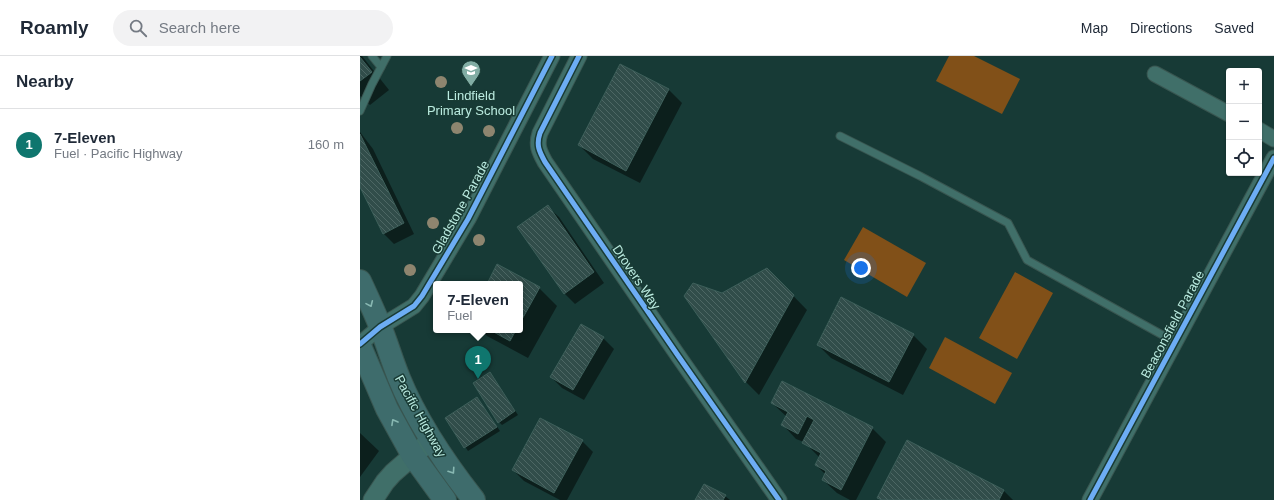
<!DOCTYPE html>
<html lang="en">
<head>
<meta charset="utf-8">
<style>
  body { margin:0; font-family:Arial,sans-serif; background:#f2f2f3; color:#1f2937 }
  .controls { position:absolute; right:12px; top:12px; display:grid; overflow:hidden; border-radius:4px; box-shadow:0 1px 3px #0004 }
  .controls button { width:36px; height:36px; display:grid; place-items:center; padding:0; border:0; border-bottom:1px solid #e0e1e3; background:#fff; color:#1f2937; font:20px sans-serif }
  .you { position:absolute; left:501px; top:212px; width:14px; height:14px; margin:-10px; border:3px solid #fff; border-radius:50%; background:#1a73e8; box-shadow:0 0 0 6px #1a73e833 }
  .badge { display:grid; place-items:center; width:26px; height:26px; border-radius:50%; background:#0f766e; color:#fff; font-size:13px; font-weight:700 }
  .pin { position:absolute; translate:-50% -33px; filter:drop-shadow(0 1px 2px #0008) }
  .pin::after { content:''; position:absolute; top:21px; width:14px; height:12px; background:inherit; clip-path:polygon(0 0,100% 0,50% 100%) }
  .popup { position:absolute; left:73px; top:225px; width:90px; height:52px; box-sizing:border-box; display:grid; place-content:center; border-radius:4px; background:#fff; filter:drop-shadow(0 1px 3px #0005); font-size:13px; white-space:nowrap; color:#747a83 }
  .popup b { font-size:15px; color:#1f2937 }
  .popup::after { content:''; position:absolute; left:50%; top:100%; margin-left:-8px; border:8px solid transparent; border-top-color:#fff }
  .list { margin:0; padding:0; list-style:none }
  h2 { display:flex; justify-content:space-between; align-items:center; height:52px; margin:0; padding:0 16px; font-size:17px }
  h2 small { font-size:13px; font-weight:400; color:#747a83 }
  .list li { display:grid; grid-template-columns:26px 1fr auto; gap:12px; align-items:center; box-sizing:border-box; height:72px; padding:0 16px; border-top:1px solid #e0e1e3 }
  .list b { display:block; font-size:15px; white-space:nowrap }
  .list p { margin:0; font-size:13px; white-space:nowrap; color:#747a83 }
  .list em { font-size:13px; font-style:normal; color:#747a83 }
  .icon { flex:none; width:22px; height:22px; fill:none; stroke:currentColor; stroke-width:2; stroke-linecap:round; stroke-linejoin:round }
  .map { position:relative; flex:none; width:914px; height:444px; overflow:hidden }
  header { display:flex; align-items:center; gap:24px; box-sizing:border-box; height:56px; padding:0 20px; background:#fff; border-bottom:1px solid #e0e1e3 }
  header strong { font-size:19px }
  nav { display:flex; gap:22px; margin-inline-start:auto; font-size:14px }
  .search { width:280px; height:36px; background:#f2f2f3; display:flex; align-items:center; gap:10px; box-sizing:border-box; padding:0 14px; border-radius:22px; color:#747a83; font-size:15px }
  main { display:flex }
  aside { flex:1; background:#fff }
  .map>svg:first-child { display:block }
  .pitch { fill:#815018 }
  .shadow { fill:#0007 }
  .building { fill:url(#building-back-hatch); stroke:#3d5f5a }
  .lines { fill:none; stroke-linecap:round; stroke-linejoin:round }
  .service-casing { stroke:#395651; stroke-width:9 }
  .minor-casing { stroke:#395651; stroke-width:17 }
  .tertiary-casing { stroke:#395651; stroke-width:21 }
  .trunk-casing { stroke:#395651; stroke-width:24 }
  .service { stroke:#406f69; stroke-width:7 }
  .minor { stroke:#406f69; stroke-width:15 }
  .tertiary { stroke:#406f69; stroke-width:19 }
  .trunk { stroke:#3e6c6c; stroke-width:22 }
  .cycleway-casing { stroke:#193b35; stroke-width:8 }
  .cycleway { stroke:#6dadf4; stroke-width:5 }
  .tree { fill:#8e856f }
  .oneway { stroke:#88b8b2 }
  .labels { text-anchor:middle; stroke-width:3; stroke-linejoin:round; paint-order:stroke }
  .poi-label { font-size:13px; fill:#baebe0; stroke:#193b35 }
  .street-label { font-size:13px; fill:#baebe0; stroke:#193b35 }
</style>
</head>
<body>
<header>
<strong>Roamly</strong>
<div class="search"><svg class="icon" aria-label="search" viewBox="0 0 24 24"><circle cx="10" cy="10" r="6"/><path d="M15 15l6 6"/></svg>Search here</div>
<nav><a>Map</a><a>Directions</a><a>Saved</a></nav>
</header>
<main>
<aside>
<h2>Nearby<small></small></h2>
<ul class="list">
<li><span class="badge">1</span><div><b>7-Eleven</b><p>Fuel · Pacific Highway</p></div><em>160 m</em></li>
</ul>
</aside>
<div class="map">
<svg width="914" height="444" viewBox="0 0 914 444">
  <defs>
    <pattern id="building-back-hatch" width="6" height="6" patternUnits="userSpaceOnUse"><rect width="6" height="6" fill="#314d4a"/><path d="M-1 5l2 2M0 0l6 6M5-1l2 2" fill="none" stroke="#4d6764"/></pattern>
  </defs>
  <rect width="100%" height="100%" fill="#173a36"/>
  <g class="pitch">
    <path d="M 589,0 L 614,0 L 660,23 L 642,58 L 576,25 Z"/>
    <path d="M 503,171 L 566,207 L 547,241 L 484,204 Z"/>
    <path d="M 655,216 L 693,237 L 657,303 L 619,282 Z"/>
    <path d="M 585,281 L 652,317 L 635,348 L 569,312 Z"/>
  </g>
  <g class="shadow">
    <path d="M 0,0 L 2,0 L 29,34 L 10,49 L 0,40 Z"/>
    <path d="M 309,34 L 322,47 L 280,127 L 233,103 L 219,89 Z"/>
    <path d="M 0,76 L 13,93 L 54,178 L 34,188 L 24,178 L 0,128 Z"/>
    <path d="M 188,151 L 199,161 L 244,227 L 215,248 L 204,237 Z"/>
    <path d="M 138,210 L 179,232 L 197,250 L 168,302 L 127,280 L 121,274 L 160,274 L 160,228 L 128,228 Z"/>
    <path d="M 407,213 L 447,254 L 399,339 L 386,326 L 325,240 L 362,238 Z"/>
    <path d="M 553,279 L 567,293 L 543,339 L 471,302 L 458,289 Z"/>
    <path d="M 243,282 L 254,293 L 224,344 L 202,332 L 191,321 Z"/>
    <path d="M 130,317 L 158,359 L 142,369 L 139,366 Z"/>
    <path d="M 117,342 L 140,375 L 108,395 L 86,362 Z"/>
    <path d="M 412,347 L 512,372 L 526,386 L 496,444 L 490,444 L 477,437 L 463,424 L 466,419 L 456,409 L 460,402 L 444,386 L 436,383 L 423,369 L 427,361 Z"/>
    <path d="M 0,377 L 19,395 L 0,421 Z"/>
    <path d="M 222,385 L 233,396 L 207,444 L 200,444 L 164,425 L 153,414 Z"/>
    <path d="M 548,386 L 644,435 L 653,444 L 521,444 L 518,441 Z"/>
    <path d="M 365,440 L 370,444 L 336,444 Z"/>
  </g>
  <g class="building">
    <path d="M 0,1 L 12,16 L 0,25 Z"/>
    <path d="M 260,8 L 309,33 L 266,115 L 218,89 Z"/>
    <path d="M 0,78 L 44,167 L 23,178 L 0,131 Z"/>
    <path d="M 188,149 L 234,216 L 204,238 L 157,171 Z"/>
    <path d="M 137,208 L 180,231 L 160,267 L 160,228 L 127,228 Z"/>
    <path d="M 407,212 L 434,239 L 385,327 L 324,240 L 333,227 L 362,237 Z"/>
    <path d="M 481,241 L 554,278 L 529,326 L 457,289 Z"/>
    <path d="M 221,268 L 244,281 L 213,334 L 190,321 Z"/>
    <path d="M 130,274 L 156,274 L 150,285 Z"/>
    <path d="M 130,316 L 155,355 L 138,367 L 113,327 Z"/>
    <path d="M 422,325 L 513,371 L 481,434 L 462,424 L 466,415 L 455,409 L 461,397 L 442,387 L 454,364 L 447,360 L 438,378 L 421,369 L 428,356 L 411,347 Z"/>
    <path d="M 117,341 L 137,371 L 104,392 L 85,362 Z"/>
    <path d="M 180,362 L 223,384 L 194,437 L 152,414 Z"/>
    <path d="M 547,384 L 644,434 L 639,444 L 522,444 L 517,442 Z"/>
    <path d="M 344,428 L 366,439 L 363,444 L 335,444 Z"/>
  </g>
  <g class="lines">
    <g class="service-casing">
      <g id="service">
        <path d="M 12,0 L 21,11"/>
        <path d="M 0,55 L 12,28 L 27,0"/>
        <path d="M 480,80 L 560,120 L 648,167 L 667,204 L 815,286"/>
      </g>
    </g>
    <g class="minor-casing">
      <g id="minor">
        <path d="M 219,0 L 180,77 C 176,89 179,95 185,106 L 319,301 L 419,444"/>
        <path d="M 795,18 L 869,58"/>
        <path d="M 899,74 L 914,83"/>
        <path d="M 0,288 L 20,271 L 54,250 L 62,240 L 108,163 L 192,0"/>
        <path d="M 730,444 L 914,102"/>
      </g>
    </g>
    <g class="tertiary-casing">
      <path id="tertiary" d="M 13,444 L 25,426 L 33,417 L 71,384"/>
    </g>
    <g class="trunk-casing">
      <g id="trunk">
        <path d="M 0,225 C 7,240 14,255 20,270 C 27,287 32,305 39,322 C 57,366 85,407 114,444"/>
        <path d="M 0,290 L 27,353 L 53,400 L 85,444"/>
      </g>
    </g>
    <use href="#service" class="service"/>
    <use href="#minor" class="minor"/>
    <use href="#tertiary" class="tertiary"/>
    <use href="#trunk" class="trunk"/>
    <g class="cycleway-casing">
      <g id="cycleway">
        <path d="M 219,0 L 180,77 C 176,89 179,95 185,106 L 319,301 L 419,444"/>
        <path d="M 0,288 L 20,271 L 54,250 L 62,240 L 108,163 L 192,0"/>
        <path d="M 730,444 L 914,102"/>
      </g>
    </g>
    <use href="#cycleway" class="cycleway"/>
  </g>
  <g class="tree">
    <circle cx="81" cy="26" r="6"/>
    <circle cx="97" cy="72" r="6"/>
    <circle cx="129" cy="75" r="6"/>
    <circle cx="73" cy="167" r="6"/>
    <circle cx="119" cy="184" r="6"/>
    <circle cx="50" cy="214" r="6"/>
  </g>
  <defs><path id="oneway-chevron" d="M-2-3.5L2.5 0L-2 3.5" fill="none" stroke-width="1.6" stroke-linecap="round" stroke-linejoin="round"/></defs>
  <g class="oneway">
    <use href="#oneway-chevron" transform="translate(10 248) rotate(66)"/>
    <use href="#oneway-chevron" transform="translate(34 366) rotate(-119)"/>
    <use href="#oneway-chevron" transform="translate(92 415) rotate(56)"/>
  </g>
  <defs>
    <g id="school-pin" transform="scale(1)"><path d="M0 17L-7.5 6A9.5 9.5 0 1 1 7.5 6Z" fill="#81ada4" stroke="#193b35"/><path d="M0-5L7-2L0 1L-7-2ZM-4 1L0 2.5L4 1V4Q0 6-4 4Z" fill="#fff"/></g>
  </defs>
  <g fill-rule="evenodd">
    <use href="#school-pin" x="111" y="14"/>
  </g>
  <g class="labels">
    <g class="poi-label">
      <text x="111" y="44">Lindfield<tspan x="111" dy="15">Primary School</tspan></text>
    </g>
    <g class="street-label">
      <text transform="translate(100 151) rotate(-61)" y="5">Gladstone Parade</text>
      <text transform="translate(277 221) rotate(56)" y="5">Drovers Way</text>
      <text transform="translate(812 268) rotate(-62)" y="5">Beaconsfield Parade</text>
      <text transform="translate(61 360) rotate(61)" y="5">Pacific Highway</text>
    </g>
  </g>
</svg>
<div class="controls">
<button>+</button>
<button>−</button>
<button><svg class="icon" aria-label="locate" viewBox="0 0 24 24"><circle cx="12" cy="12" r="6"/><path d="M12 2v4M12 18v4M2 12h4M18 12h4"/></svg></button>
</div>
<div class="you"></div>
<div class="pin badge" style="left:118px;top:323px">1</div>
<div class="popup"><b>7-Eleven</b>Fuel</div>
</div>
</main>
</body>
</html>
